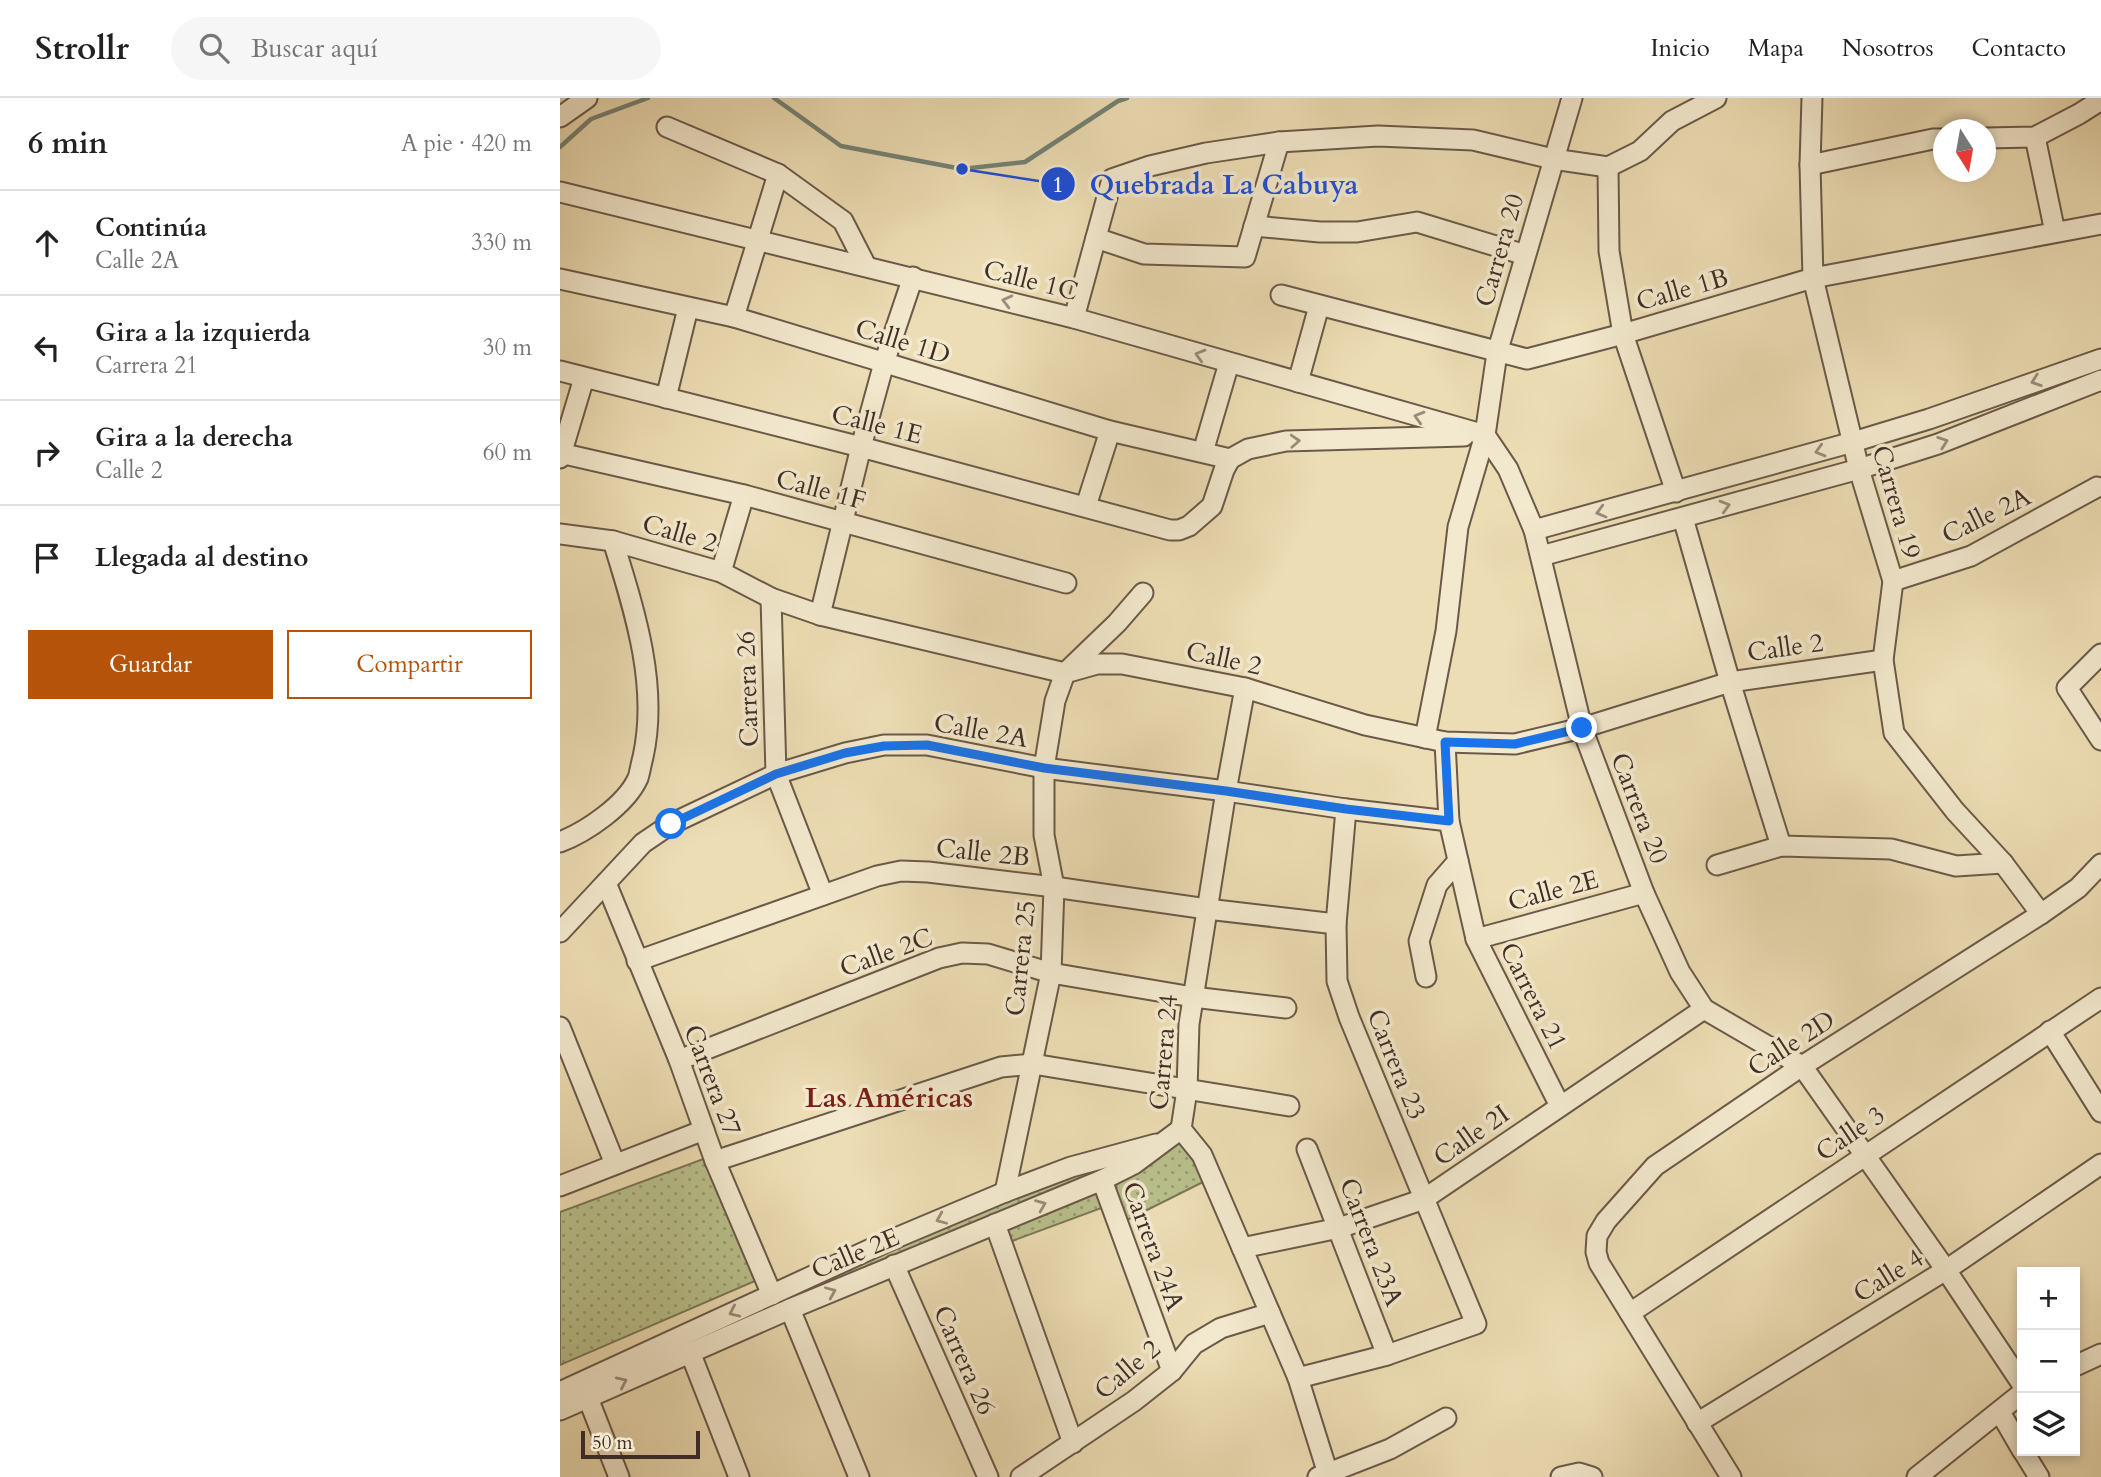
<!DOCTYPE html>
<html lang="es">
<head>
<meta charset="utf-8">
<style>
  body { margin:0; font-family:Cardo,serif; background:#f6f6f6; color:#222 }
  .controls { position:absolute; right:21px; bottom:21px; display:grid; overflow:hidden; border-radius:0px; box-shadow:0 4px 10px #0003 }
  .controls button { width:63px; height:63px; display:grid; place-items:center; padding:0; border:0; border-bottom:2px solid #e0e0e0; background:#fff; color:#222; font:35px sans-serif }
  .compass { position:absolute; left:1373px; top:21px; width:63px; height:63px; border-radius:50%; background:#fff; box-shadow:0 4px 10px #0003; rotate:169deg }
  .scale { position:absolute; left:21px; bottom:18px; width:119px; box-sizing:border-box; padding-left:7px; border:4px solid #402e25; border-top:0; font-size:19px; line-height:24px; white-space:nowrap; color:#402e25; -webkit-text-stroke:5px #f3e9ce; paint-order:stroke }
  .stop { position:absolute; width:21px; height:21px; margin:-16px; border:5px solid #1a73e8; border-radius:50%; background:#fff }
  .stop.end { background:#1a73e8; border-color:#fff; box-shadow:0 2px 7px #0008 }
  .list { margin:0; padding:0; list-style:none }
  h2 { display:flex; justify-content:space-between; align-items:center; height:91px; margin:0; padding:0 28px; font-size:30px }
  h2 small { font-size:23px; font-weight:400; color:#767676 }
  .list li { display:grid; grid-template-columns:46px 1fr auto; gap:21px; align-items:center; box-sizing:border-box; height:105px; padding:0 28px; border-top:2px solid #e0e0e0 }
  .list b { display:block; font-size:26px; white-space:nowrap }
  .list p { margin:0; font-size:23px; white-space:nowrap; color:#767676 }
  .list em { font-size:23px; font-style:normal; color:#767676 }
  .actions { display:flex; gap:14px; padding:21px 28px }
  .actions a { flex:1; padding:16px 0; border:2px solid #b45309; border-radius:0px; text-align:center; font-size:24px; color:#b45309 }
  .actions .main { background:#b45309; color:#fff }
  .icon { flex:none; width:38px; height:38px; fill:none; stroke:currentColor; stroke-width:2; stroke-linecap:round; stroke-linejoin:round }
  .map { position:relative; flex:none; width:1541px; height:1379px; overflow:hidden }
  header { display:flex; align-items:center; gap:42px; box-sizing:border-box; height:98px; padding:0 35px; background:#fff; border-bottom:2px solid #e0e0e0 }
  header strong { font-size:33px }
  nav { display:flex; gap:38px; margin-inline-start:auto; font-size:24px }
  .search { width:490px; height:63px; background:#f6f6f6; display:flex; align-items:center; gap:18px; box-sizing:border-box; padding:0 24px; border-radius:38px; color:#767676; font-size:26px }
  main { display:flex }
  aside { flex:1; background:#fff }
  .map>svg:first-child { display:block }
  .grass { fill:url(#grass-dots); stroke:#7c7758; stroke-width:2 }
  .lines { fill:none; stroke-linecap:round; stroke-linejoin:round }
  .stream { stroke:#758376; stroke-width:4.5 }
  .minor-casing { stroke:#6b5a49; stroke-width:23 }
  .minor { stroke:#f3e9ce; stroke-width:19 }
  .oneway { stroke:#9a8c7a }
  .route { stroke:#1a73e8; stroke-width:9 }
  .labels { text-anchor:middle; stroke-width:7; stroke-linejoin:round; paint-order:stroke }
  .street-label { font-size:26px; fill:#402e25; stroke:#f3e9ce }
  .neighbourhood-label { font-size:28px; font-weight:bold; fill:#7a1f14; stroke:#f3e9ce }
  .leader { fill:none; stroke:#1d4ed8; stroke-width:2.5 }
  .callout-dot { fill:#1d4ed8; stroke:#f3e9ce; stroke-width:2.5 }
  .mark-label { font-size:21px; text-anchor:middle; font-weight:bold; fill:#fff }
  .callout-label { font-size:28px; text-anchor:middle; font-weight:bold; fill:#1d4ed8; stroke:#f3e9ce; stroke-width:7; stroke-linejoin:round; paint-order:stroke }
</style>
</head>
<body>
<header>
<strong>Strollr</strong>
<div class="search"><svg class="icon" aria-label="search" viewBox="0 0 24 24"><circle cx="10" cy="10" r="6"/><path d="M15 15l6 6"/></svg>Buscar aquí</div>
<nav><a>Inicio</a><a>Mapa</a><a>Nosotros</a><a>Contacto</a></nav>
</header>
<main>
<aside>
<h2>6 min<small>A pie · 420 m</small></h2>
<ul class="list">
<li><svg class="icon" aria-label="ahead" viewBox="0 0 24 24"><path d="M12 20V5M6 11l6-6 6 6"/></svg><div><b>Continúa</b><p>Calle 2A</p></div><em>330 m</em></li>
<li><svg class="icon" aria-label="left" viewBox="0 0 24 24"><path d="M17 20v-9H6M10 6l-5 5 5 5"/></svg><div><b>Gira a la izquierda</b><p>Carrera 21</p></div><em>30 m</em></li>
<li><svg class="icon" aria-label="right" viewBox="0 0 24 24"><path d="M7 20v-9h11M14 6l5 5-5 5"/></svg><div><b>Gira a la derecha</b><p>Calle 2</p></div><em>60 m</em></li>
<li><svg class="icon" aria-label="arrive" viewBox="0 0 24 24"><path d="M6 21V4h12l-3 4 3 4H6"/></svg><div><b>Llegada al destino</b></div></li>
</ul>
<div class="actions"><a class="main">Guardar</a><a>Compartir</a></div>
</aside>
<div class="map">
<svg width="1541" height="1379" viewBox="0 0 1541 1379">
  <defs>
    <pattern id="grass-dots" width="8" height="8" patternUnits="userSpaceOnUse" patternTransform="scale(1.75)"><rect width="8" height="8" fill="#b9c08c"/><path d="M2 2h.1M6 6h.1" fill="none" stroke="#989c72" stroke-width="1.8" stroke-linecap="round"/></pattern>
  </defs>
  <rect width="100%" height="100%" fill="#edddb4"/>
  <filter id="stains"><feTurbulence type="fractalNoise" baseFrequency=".00286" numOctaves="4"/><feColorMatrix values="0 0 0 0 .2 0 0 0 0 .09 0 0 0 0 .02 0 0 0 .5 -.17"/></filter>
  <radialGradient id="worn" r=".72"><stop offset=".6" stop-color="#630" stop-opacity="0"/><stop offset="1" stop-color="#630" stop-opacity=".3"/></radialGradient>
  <g class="grass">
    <path d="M 621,1033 L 651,1080 L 559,1126 L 552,1106 L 444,1146 L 434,1122 L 333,1165 L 0,1295 L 322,1148 Z"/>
    <path d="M 146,1060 L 195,1183 L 0,1267 L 0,1114 Z"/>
  </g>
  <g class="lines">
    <g class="stream">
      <path d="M 214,0 L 281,48 L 402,71 L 465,64 L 558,3 L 567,0"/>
      <path d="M 0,49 L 31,21 L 88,0"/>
    </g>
    <g class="minor-casing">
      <g id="minor">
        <path d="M 1252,0 L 1250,67 L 1253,180 L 1299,371 L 1333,483 L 1323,562 L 1334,635 L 1395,713 L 1443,765 L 1481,816"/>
        <path d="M 0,19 L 27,0"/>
        <path d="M 107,29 L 218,76 L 283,123 L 306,168"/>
        <path d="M 1475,39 L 1495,134"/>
        <path d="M 1426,40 L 1475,39 L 1519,16 L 1541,2"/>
        <path d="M 1250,67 L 1373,41 L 1384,41"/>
        <path d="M 1048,69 L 1049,153 L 1063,236 L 1116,394"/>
        <path d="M 0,94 L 514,220 L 925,337"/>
        <path d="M 694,128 L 760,134 L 797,134 L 857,124 L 965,157"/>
        <path d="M 536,140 L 584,156 L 685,159 L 719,44"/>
        <path d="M 0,181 L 174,219 L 550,333 L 670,361"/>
        <path d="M 721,197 L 967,261 L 1063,236 L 1253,180 L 1541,126"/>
        <path d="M 174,219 L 218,76"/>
        <path d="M 514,220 L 552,81 L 590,68 L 646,55 L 719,44 L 818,38 L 913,42 L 993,61 L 1048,69 L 1080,53 L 1112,23 L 1156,0"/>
        <path d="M 0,273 L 301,349 L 610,432 L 619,432 L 629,428 L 652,408 L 664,372 L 670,361"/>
        <path d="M 738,284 L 759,208"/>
        <path d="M 106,300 L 128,210"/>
        <path d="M 925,337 L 948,371 L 974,432 L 1022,630 L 1084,795 L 1120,874 L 1144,911 L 1242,968 L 1386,1172 L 1462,1286"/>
        <path d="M 643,354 L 669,265"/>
        <path d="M 0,355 L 184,397 L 506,485"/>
        <path d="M 0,360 L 24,280"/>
        <path d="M 670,361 L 688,351 L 726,343 L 904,338"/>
        <path d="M 526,408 L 550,333"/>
        <path d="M 1123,420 L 1170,584 L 1221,748"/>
        <path d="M 974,432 L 1293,344 L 1369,321 L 1541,261"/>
        <path d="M 0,436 L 53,443 L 161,474 L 211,500 L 260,517 L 505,575 L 537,566 L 562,566 L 685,590 L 805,627 L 885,644 L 955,646 L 1022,630 L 1170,584 L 1323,562"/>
        <path d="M 981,458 L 1299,371 L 1378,346 L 1541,282"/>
        <path d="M 161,474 L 184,397"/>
        <path d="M 1333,483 L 1411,458 L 1537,389"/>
        <path d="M 211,500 L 216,676 L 263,797"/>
        <path d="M 260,517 L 301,349 L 324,265 L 353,179"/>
        <path d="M 1541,556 L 1507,590 L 1541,642"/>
        <path d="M 685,590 L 666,693 L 629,926 L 627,992 L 621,1031 L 642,1057 L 738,1280 L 769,1379"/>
        <path d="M 865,640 L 886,533 L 898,429 L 925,337 L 937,255 L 1012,0"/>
        <path d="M 885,644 L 889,723 L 916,841 L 1000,1008"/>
        <path d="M 0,744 C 26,734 66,707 78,680 C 80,674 81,666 83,659 C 99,587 74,511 53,443"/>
        <path d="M 1157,767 L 1221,748 L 1331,751 L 1396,768 L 1443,765"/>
        <path d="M 46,785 L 119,962 L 155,1063 L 212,1197"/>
        <path d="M 0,834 L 83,745 L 111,726 L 216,676 L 285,655 L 324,647 L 367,647 L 484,670 L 666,693 L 786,711 L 889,723"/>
        <path d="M 916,841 L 1084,795"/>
        <path d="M 77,863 L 317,778 L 341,773 L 368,774 L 494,789 L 647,811 L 776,826"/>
        <path d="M 866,879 L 859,843 L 877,787 L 898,763"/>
        <path d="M 0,929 L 55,1066"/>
        <path d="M 1490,933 L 1541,1014"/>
        <path d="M 119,962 L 379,860 L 402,855 L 428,856 L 491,875 L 633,899 L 726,910"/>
        <path d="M 747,1051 L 827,1257"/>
        <path d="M 155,1063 L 441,969 L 473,966 L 729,1008"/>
        <path d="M 542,1082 L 612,1273"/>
        <path d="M 0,1088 L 144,1032"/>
        <path d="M 445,1094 L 491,875 L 494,789 L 484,737 L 484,670 L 495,603 L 505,575 L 557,525 L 583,495"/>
        <path d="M 435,1126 L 513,1345"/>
        <path d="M 682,1150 L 779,1130 L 864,1101 L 1144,911"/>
        <path d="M 334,1167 L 428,1379"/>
        <path d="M 230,1211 L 299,1379"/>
        <path d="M 1070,1215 L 1541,900"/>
        <path d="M 130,1254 L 179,1379"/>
        <path d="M 1515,1268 L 1541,1256"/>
        <path d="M 738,1280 L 827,1257 L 916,1226 L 789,919 L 777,883 L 776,826 L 786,711"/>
        <path d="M 0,1294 L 324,1145 L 445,1094 L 511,1069 L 596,1046"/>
        <path d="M 28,1300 L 59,1379"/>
        <path d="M 0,1312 L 230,1211 L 542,1082 L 574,1066 L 621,1031"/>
        <path d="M 1440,1314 L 1462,1352"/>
        <path d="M 1137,1325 L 1386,1172 L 1541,1066"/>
        <path d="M 1463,1353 L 1479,1379"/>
        <path d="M 461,1379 L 574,1303 L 612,1273 L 634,1246 L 661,1230 L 710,1215"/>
        <path d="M 758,1379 L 830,1351 L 886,1320"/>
        <path d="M 1001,1379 L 1019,1375 L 1032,1379"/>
        <path d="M 1171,1379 L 1039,1165 L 1036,1154 L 1037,1138 L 1046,1123 L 1095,1068 L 1242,968 L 1481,816 L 1518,790 L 1541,766"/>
        <path d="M 1357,1379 L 1462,1295"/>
      </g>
    </g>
    <use href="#minor" class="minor"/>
  </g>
  <defs><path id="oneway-chevron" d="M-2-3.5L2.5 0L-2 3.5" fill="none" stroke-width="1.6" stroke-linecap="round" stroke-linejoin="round" transform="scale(1.75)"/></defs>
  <g class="oneway">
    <use href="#oneway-chevron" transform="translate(447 203) rotate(-166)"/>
    <use href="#oneway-chevron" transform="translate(640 257) rotate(-164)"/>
    <use href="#oneway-chevron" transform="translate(1476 283) rotate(161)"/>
    <use href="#oneway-chevron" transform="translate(859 319) rotate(-164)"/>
    <use href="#oneway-chevron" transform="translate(735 343) rotate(-3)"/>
    <use href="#oneway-chevron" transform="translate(1383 344) rotate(-20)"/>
    <use href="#oneway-chevron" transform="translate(1260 353) rotate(164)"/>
    <use href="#oneway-chevron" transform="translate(1165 408) rotate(-16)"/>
    <use href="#oneway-chevron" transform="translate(1041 414) rotate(165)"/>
    <use href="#oneway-chevron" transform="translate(481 1107) rotate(-22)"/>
    <use href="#oneway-chevron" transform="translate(381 1121) rotate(157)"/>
    <use href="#oneway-chevron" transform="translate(271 1194) rotate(-23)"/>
    <use href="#oneway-chevron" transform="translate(174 1214) rotate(155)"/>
    <use href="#oneway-chevron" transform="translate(62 1284) rotate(-25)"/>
  </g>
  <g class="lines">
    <path class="route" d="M 111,726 L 216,676 L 285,655 L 324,648 L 367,647 L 484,670 L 666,693 L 786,711 L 889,723 L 885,644 L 955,646 L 1022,630"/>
  </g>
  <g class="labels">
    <g class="street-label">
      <text transform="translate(939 152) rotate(-74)" y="9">Carrera 20</text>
      <text transform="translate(471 182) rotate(14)" y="9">Calle 1C</text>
      <text transform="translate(1122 191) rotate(-16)" y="9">Calle 1B</text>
      <text transform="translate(343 243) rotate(17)" y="9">Calle 1D</text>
      <text transform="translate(317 326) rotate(14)" y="9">Calle 1E</text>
      <text transform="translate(261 391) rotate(15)" y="9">Calle 1F</text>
      <text transform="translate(1337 404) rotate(74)" y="9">Carrera 19</text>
      <text transform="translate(1426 417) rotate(-26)" y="9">Calle 2A</text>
      <text transform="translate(120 435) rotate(16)" y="9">Calle 2</text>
      <text transform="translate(1225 549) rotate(-8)" y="9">Calle 2</text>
      <text transform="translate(664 560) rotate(12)" y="9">Calle 2</text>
      <text transform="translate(187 591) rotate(-92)" y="9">Carrera 26</text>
      <text transform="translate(421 632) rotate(10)" y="9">Calle 2A</text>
      <text transform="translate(1080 710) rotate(69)" y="9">Carrera 20</text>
      <text transform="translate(423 754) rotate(6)" y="9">Calle 2B</text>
      <text transform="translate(993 792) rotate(-15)" y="9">Calle 2E</text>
      <text transform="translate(326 854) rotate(-20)" y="9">Calle 2C</text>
      <text transform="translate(460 860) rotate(-84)" y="9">Carrera 25</text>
      <text transform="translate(974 898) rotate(63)" y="9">Carrera 21</text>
      <text transform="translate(1231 945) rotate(-33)" y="9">Calle 2D</text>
      <text transform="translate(603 954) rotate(-85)" y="9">Carrera 24</text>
      <text transform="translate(837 966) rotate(68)" y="9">Carrera 23</text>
      <text transform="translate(153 982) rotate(69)" y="9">Carrera 27</text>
      <text transform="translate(1290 1035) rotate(-34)" y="9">Calle 3</text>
      <text transform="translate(911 1037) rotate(-35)" y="9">Calle 2I</text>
      <text transform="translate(812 1144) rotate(69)" y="9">Carrera 23A</text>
      <text transform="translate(594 1148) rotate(70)" y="9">Carrera 24A</text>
      <text transform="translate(295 1155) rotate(-23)" y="9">Calle 2E</text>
      <text transform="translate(1328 1177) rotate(-32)" y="9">Calle 4</text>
      <text transform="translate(405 1262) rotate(66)" y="9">Carrera 26</text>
      <text transform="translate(567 1271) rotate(-40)" y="9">Calle 2</text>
    </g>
    <g class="neighbourhood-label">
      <text x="329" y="1009">Las Américas</text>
    </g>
  </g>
  <path class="leader" d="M402 71L498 86"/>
  <g class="callout-dot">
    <circle cx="402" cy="71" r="7"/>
    <circle cx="498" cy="86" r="18"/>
  </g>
  <g class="mark-label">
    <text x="498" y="94">1</text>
  </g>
  <g class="callout-label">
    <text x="664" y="96">Quebrada La Cabuya</text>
  </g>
  <rect width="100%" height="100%" filter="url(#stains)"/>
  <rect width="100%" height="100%" fill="url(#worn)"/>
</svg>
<div class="controls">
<button>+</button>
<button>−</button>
<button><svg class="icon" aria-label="layers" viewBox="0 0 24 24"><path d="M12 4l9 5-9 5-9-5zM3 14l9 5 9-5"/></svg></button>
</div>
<svg class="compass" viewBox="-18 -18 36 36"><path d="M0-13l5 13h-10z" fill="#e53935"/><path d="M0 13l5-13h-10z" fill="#767676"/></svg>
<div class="scale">50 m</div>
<div class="stop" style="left:111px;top:726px"></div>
<div class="stop end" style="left:1022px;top:630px"></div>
</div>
</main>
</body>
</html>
